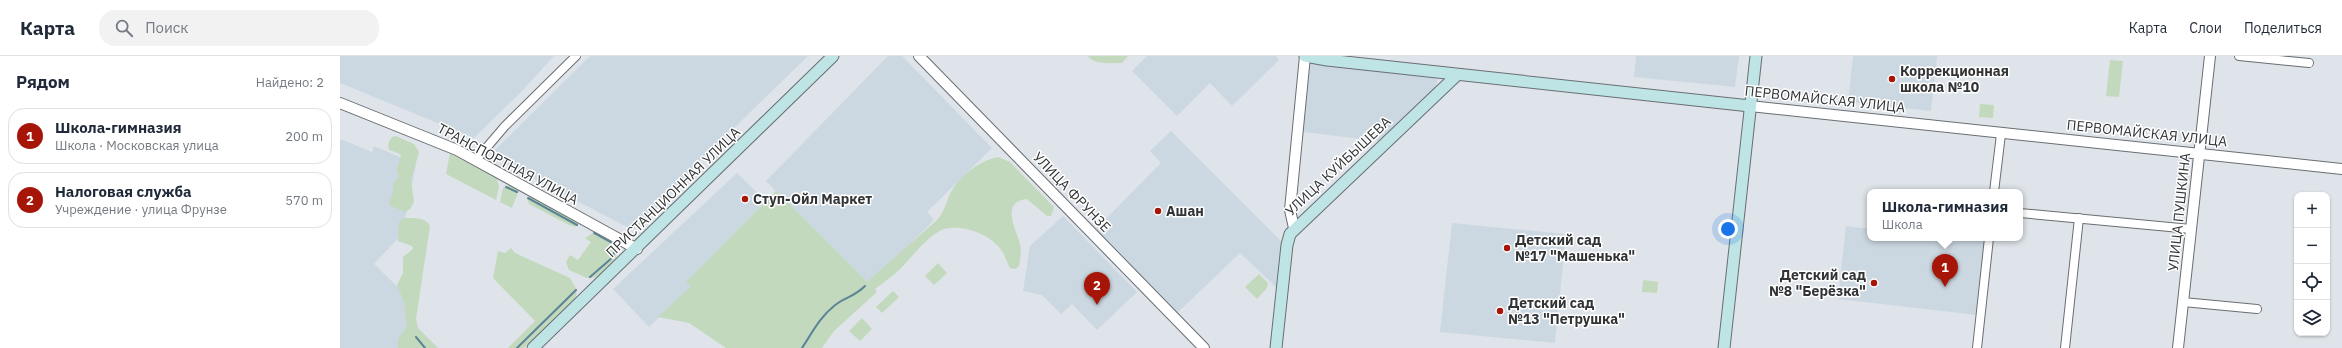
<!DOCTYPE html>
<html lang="ru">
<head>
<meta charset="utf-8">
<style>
  body { margin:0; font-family:"IBM Plex Sans",sans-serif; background:#f2f2f3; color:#1f2937 }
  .controls { position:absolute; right:12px; bottom:12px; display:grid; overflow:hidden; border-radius:8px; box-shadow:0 1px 3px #0004 }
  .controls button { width:36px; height:36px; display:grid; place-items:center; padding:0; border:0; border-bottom:1px solid #e0e1e3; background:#fff; color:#1f2937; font:20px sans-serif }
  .you { position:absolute; left:1388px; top:173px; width:14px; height:14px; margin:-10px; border:3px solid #fff; border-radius:50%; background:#1a73e8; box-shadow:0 0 0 6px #1a73e833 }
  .badge { display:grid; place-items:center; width:26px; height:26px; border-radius:50%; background:#a71508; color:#fff; font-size:13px; font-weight:700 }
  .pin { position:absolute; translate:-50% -33px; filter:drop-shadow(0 1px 2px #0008) }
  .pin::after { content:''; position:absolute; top:21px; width:14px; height:12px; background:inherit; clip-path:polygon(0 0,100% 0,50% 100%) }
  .popup { position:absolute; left:1527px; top:133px; width:156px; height:52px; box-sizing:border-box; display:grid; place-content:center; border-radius:8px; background:#fff; filter:drop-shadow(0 1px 3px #0005); font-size:13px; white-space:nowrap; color:#747a83 }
  .popup b { font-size:15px; color:#1f2937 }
  .popup::after { content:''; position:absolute; left:50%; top:100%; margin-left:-8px; border:8px solid transparent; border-top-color:#fff }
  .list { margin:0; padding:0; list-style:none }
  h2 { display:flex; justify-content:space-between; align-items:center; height:52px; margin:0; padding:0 16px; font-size:17px }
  h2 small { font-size:13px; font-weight:400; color:#747a83 }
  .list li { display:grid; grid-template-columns:26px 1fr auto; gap:12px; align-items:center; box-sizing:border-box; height:56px; margin:0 8px 8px; padding:0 8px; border:1px solid #e0e1e3; border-radius:16px }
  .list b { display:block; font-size:15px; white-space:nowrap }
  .list p { margin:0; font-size:13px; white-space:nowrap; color:#747a83 }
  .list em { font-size:13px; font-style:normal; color:#747a83 }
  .icon { flex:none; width:22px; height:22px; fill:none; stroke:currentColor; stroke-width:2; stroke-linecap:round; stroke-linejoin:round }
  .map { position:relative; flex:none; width:2002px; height:292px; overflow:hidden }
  header { display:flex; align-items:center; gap:24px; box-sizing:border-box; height:56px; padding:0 20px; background:#fff; border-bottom:1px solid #e0e1e3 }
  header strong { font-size:19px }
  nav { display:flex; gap:22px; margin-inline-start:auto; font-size:14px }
  .search { width:280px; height:36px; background:#f2f2f3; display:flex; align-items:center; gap:10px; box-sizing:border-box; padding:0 14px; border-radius:16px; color:#747a83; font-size:15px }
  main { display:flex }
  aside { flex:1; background:#fff }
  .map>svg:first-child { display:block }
  .built { fill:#ccd8e1 }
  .green { fill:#c3d9bd }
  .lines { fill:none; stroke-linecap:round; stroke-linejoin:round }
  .stream { stroke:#5b8496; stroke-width:2 }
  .minor-casing { stroke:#696e72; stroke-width:10 }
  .tertiary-casing { stroke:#696e72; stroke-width:12 }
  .secondary-casing { stroke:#696e72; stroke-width:13 }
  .minor { stroke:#fff; stroke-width:8 }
  .tertiary { stroke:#fff; stroke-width:10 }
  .secondary { stroke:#bee4e5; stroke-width:11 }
  .poi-dot { fill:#a71508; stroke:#fff; stroke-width:1.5 }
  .labels { text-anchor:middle; stroke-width:3; stroke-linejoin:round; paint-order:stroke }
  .poi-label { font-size:14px; font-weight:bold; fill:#313335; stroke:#fff; text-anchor:start }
  .street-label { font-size:14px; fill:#313335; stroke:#fff }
</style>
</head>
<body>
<header>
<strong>Карта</strong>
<div class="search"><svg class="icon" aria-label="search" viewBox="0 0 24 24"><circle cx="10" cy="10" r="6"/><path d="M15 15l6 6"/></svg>Поиск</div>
<nav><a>Карта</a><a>Слои</a><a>Поделиться</a></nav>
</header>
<main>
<aside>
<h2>Рядом<small>Найдено: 2</small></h2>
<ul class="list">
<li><span class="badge">1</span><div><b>Школа-гимназия</b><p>Школа · Московская улица</p></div><em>200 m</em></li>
<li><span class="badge">2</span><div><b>Налоговая служба</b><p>Учреждение · улица Фрунзе</p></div><em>570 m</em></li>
</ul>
</aside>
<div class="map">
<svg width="2002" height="292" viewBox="0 0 2002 292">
  <rect width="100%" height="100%" fill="#dee4e9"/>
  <g class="built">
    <path d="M 0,0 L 214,0 L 182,35 L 134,82 L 0,27 Z"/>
    <path d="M 250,0 L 468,0 L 392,74 L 387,76 L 300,170 L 295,173 L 289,172 L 154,102 L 153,96 Z"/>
    <path d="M 548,0 L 562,0 L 652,92 L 587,156 L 594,164 L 529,229 L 426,125 Z"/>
    <path d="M 807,0 L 936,0 L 939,4 L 892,50 L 870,27 L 837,60 L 792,15 Z"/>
    <path d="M 1296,0 L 1399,0 L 1395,31 L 1294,21 Z"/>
    <path d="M 1513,0 L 1597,0 L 1591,55 L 1508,46 Z"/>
    <path d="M 970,7 L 1089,20 L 1097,23 L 1097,27 L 1093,34 L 1039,85 L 963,76 Z"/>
    <path d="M 831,75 L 942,186 L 937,232 L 900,197 L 836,258 L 755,174 L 821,107 L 810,95 Z"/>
    <path d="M 0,83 L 32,96 L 34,90 L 76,108 L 62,178 L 34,208 L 70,243 L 67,292 L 0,292 Z"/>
    <path d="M 397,117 L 426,145 L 347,226 L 351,230 L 309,271 L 273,233 Z"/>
    <path d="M 723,160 L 797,236 L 757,274 L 732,248 L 721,258 L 702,239 L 683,235 L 690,190 Z"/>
    <path d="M 1112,167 L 1226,178 L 1215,287 L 1100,276 Z"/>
    <path d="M 1506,170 L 1530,173 L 1530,182 L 1613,182 L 1646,186 L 1637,259 L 1498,243 Z"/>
  </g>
  <g class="green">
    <path d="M 748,0 L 788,0 L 782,7 C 771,7 754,9 748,0 Z"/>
    <path d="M 1770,4 L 1783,5 L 1779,41 L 1766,40 Z"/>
    <path d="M 1640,48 L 1654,49 L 1653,62 L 1639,61 Z"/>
    <path d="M 56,80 L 74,88 L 79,96 L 71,124 L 74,146 L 70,153 L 65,156 L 51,150 L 49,147 L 53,136 L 53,128 L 59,121 L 57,113 L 61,100 L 58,97 L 49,94 L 48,88 L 52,81 Z"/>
    <path d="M 110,97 L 157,123 L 159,131 L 156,144 L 106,118 Z"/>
    <path d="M 658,101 L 670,106 L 714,151 L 711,160 L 707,160 L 687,143 C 660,146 676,173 680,188 C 682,195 680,203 679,210 L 675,213 L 670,212 C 667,206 665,200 662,195 C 651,178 623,168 604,173 C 587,179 572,202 559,214 C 551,221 543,227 535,233 L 537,236 L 494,275 L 482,292 L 386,292 L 349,267 L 318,261 L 351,230 L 346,226 L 436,135 L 527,226 L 597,164 C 605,155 606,146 611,136 C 620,120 640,104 658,101 Z"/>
    <path d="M 171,128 L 179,134 L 172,152 L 160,146 L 163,132 Z"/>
    <path d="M 192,140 L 239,166 L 238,169 L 235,171 L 229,169 L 189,148 L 187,143 Z"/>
    <path d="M 65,162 C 74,162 86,161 90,170 L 76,263 L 78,272 L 98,292 L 58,292 L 58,283 L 67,271 L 64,246 L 57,229 L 63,217 L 63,201 L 73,193 L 72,190 L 58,185 L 59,166 Z"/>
    <path d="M 256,175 L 275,187 C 283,203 264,224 247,222 L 229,214 L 226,206 L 230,199 L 238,204 L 251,186 L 245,182 Z"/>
    <path d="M 171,192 L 175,197 L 230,222 L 237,234 L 235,244 L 184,292 L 168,292 L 195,265 L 153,222 L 158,195 L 165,197 Z"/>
    <path d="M 598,207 L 607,217 L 594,229 L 585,220 Z"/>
    <path d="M 919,218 L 928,227 L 927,232 L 917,243 L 905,231 Z"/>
    <path d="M 1303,224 L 1318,226 L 1317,237 L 1302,236 Z"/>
    <path d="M 553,235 L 559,241 L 542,257 L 536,251 Z"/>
    <path d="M 522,262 L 532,273 L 520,285 L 509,275 Z"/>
  </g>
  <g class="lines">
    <g class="stream">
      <path d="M 166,131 L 177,136"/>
      <path d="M 188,142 L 237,169"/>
      <path d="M 254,177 L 272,187"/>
      <path d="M 250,221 L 273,201 L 275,192"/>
      <path d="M 76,281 L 85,292"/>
      <path d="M 177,292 L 236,234"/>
      <path d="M 462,292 C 472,277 480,261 494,250 C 504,241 513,242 525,230"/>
    </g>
    <g class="minor-casing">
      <g id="minor">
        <path d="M 1899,0 L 1969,7"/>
        <path d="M 136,104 L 165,70 L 236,0"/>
        <path d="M 1654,136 L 1661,78"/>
        <path d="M 1680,157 L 1851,173"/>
        <path d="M 1843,246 L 1917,253"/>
        <path d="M 1637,292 L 1649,182"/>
        <path d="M 1725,292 L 1739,162"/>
      </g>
    </g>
    <g class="tertiary-casing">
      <g id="tertiary">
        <path d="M 579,0 L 864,292"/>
        <path d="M 0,47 L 117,94 L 297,193"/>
        <path d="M 1410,50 L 2002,113"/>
        <path d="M 954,172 L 950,154 L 965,0"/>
        <path d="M 1838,292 L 1870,0"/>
      </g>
    </g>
    <g class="secondary-casing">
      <g id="secondary">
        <path d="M 965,0 L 987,4 L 1410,50"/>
        <path d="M 193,292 L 493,0"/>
        <path d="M 936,292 L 947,189 L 950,178 L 1117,19"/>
        <path d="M 1384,292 L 1416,0"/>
      </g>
    </g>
    <use href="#minor" class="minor"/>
    <use href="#tertiary" class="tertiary"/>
    <use href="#secondary" class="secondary"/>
  </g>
  <g class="poi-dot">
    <circle cx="1552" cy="23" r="4"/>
    <circle cx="405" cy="143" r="4"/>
    <circle cx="818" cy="155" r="4"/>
    <circle cx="1167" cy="192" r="4"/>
    <circle cx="1534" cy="227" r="4"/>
    <circle cx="1160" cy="255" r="4"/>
  </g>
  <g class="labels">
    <g class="poi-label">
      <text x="1560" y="20">Коррекционная<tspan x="1560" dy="16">школа №10</tspan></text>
      <text x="413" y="148">Ступ-Ойл Маркет</text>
      <text x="826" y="160">Ашан</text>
      <text x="1175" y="189">Детский сад<tspan x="1175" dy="16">№17 "Машенька"</tspan></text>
      <text x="1526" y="224" text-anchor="end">Детский сад<tspan x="1526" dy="16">№8 "Берёзка"</tspan></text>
      <text x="1168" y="252">Детский сад<tspan x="1168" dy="16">№13 "Петрушка"</tspan></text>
    </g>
    <g class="street-label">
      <text transform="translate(1485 43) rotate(6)" y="5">ПЕРВОМАЙСКАЯ УЛИЦА</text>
      <text transform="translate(1807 77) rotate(6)" y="5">ПЕРВОМАЙСКАЯ УЛИЦА</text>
      <text transform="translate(168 108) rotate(28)" y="5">ТРАНСПОРТНАЯ УЛИЦА</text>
      <text transform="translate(998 110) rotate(-43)" y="5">УЛИЦА КУЙБЫШЕВА</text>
      <text transform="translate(333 136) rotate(-44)" y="5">ПРИСТАНЦИОННАЯ УЛИЦА</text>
      <text transform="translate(732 136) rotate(46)" y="5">УЛИЦА ФРУНЗЕ</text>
      <text transform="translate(1839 156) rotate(-84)" y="5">УЛИЦА ПУШКИНА</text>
    </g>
  </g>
</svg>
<div class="controls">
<button>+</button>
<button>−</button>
<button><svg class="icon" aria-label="locate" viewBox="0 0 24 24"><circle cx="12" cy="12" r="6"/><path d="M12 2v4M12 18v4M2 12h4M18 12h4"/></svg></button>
<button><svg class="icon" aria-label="layers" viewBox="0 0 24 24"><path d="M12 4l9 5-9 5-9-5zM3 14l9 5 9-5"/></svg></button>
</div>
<div class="you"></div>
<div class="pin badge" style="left:1605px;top:231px">1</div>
<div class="popup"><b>Школа-гимназия</b>Школа</div>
<div class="pin badge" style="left:757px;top:249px">2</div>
</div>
</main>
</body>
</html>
